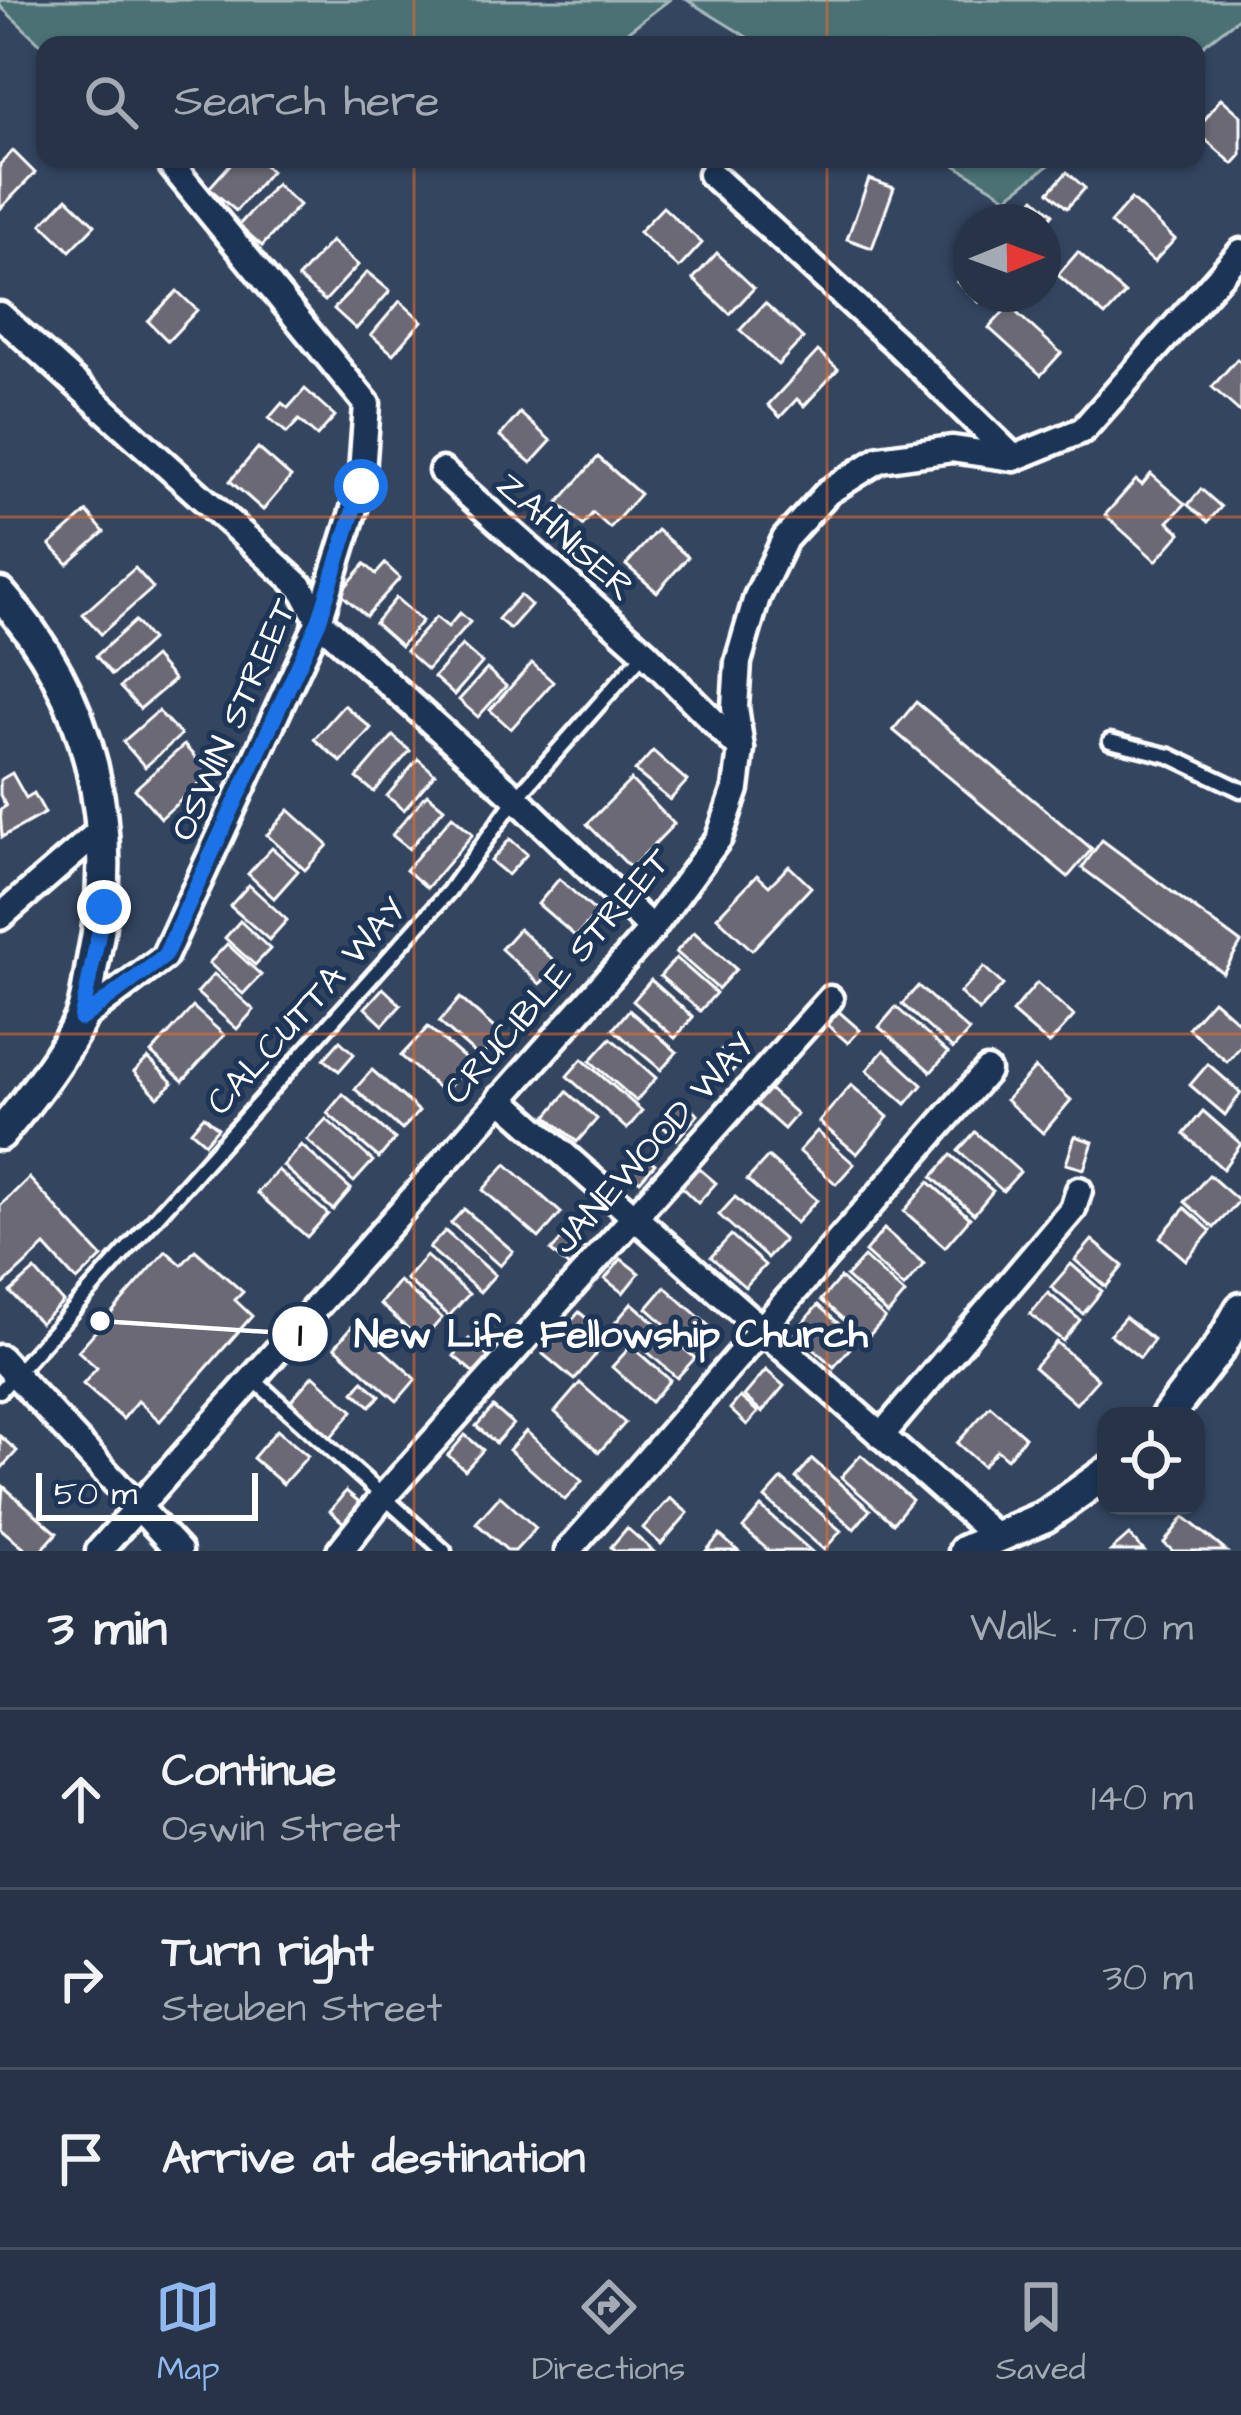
<!DOCTYPE html>
<html lang="en">
<head>
<meta charset="utf-8">
<style>
  body { margin:0; font-family:"Architects Daughter",sans-serif; background:#333f52; color:#f1f3f6 }
  .controls { position:absolute; right:36px; bottom:36px; display:grid; overflow:hidden; border-radius:24px; box-shadow:0 3px 9px #0004 }
  .controls button { width:108px; height:108px; display:grid; place-items:center; padding:0; border:0; border-bottom:3px solid #434f60; background:#273448; color:#f1f3f6; font:60px sans-serif }
  .compass { position:absolute; left:953px; top:204px; width:108px; height:108px; border-radius:50%; background:#273448; box-shadow:0 3px 9px #0004; rotate:89deg }
  .scale { position:absolute; left:36px; bottom:30px; width:222px; box-sizing:border-box; padding-left:12px; border:6px solid #fff; border-top:0; font-size:33px; line-height:42px; white-space:nowrap; color:#fff; -webkit-text-stroke:9px #1d3557; paint-order:stroke }
  .stop { position:absolute; width:36px; height:36px; margin:-27px; border:9px solid #1a73e8; border-radius:50%; background:#fff }
  .stop.end { background:#1a73e8; border-color:#fff; box-shadow:0 3px 12px #0008 }
  .list { margin:0; padding:0; list-style:none }
  h2 { display:flex; justify-content:space-between; align-items:center; height:156px; margin:0; padding:0 48px; font-size:51px }
  h2 small { font-size:39px; font-weight:400; color:#a4aab4 }
  .list li { display:grid; grid-template-columns:78px 1fr auto; gap:36px; align-items:center; box-sizing:border-box; height:180px; padding:0 48px; border-top:3px solid #434f60 }
  .list b { display:block; font-size:45px; white-space:nowrap }
  .list p { margin:0; font-size:39px; white-space:nowrap; color:#a4aab4 }
  .list em { font-size:39px; font-style:normal; color:#a4aab4 }
  .icon { flex:none; width:66px; height:66px; fill:none; stroke:currentColor; stroke-width:2; stroke-linecap:round; stroke-linejoin:round }
  .map { position:relative; flex:none; width:1241px; height:1551px; overflow:hidden }
  .search { position:absolute; background:#273448; box-shadow:0 3px 9px #0004; left:36px; right:36px; top:36px; height:132px; display:flex; align-items:center; gap:30px; box-sizing:border-box; padding:0 42px; border-radius:24px; color:#a4aab4; font-size:45px }
  .sheet { height:696px; background:#273448 }
  nav { display:flex; justify-content:space-around; align-items:center; box-sizing:border-box; height:168px; border-top:3px solid #434f60; background:#273448; font-size:33px; color:#a4aab4 }
  nav a { display:grid; justify-items:center; gap:6px }
  nav .on { color:#90b9f0 }
  .map>svg:first-child { display:block }
  .green { fill:#4b7174; stroke:#a5b8ba; stroke-width:3 }
  .building { fill:#6a6974; stroke:#fff; stroke-width:3 }
  .lines { fill:none; stroke-linecap:round; stroke-linejoin:round }
  .service-casing { stroke:#fff; stroke-width:21 }
  .minor-casing { stroke:#fff; stroke-width:33 }
  .tertiary-casing { stroke:#fff; stroke-width:39 }
  .service { stroke:#1d3557; stroke-width:12 }
  .minor { stroke:#1d3557; stroke-width:24 }
  .tertiary { stroke:#1d3557; stroke-width:30 }
  .route { stroke:#1a73e8; stroke-width:15 }
  .grid { fill:none; stroke:#ea6a24; stroke-width:3; stroke-opacity:0.55 }
  .labels { text-anchor:middle; stroke-width:10; stroke-linejoin:round; paint-order:stroke }
  .street-label { font-size:36px; fill:#fff; stroke:#1d3557 }
  .leader { fill:none; stroke:#fff; stroke-width:4.5 }
  .callout-dot { fill:#fff; stroke:#1d3557; stroke-width:4.5 }
  .mark-label { font-size:36px; text-anchor:middle; font-weight:bold; fill:#111 }
  .callout-label { font-size:39px; text-anchor:middle; font-weight:bold; fill:#fff; stroke:#1d3557; stroke-width:10; stroke-linejoin:round; paint-order:stroke }
</style>
</head>
<body>
<div class="map">
<svg width="1241" height="1551" viewBox="0 0 1241 1551">
  <rect width="100%" height="100%" fill="#344560"/>
  <filter id="ink" filterUnits="userSpaceOnUse"><feTurbulence type="fractalNoise" baseFrequency=".00833" numOctaves="2"/><feDisplacementMap in="SourceGraphic" scale="24" xChannelSelector="R" yChannelSelector="G"/><feConvolveMatrix kernelMatrix="1 2 1 2 8 2 1 2 1" color-interpolation-filters="sRGB"/></filter>
  <g filter="url(#ink)">
    <g class="green">
      <path d="M 0,0 L 669,0 L 610,45 L 45,48 L 0,6 Z"/>
      <path d="M 687,0 L 1241,0 L 1241,16 L 1196,51 L 1196,45 L 760,45 Z"/>
      <path d="M 945,159 L 1057,159 L 1007,197 Z"/>
    </g>
    <g class="building">
      <path d="M 1221,98 L 1241,116 L 1241,155 L 1233,164 L 1196,131 Z"/>
      <path d="M 13,151 L 35,173 L 0,209 L 0,164 Z"/>
      <path d="M 235,159 L 258,159 L 271,171 L 236,211 L 209,188 Z"/>
      <path d="M 1067,172 L 1085,188 L 1067,208 L 1049,192 Z"/>
      <path d="M 869,179 L 894,188 L 872,248 L 847,239 Z"/>
      <path d="M 276,184 L 299,205 L 262,246 L 239,225 Z"/>
      <path d="M 67,198 L 95,225 L 70,251 L 42,224 Z"/>
      <path d="M 1035,198 L 1053,214 L 1043,226 L 1043,222 L 1021,222 L 1016,218 Z"/>
      <path d="M 1131,199 L 1175,239 L 1154,262 L 1110,223 Z"/>
      <path d="M 663,207 L 702,243 L 679,268 L 639,232 Z"/>
      <path d="M 331,241 L 358,265 L 325,301 L 298,278 Z"/>
      <path d="M 1078,252 L 1125,294 L 1105,316 L 1058,275 Z"/>
      <path d="M 717,253 L 754,288 L 730,314 L 693,279 Z"/>
      <path d="M 970,267 L 971,294 L 986,294 L 979,302 L 957,282 Z"/>
      <path d="M 367,272 L 390,291 L 356,329 L 334,309 Z"/>
      <path d="M 177,291 L 197,310 L 168,341 L 148,321 Z"/>
      <path d="M 400,301 L 422,321 L 393,354 L 371,335 Z"/>
      <path d="M 765,303 L 803,338 L 778,365 L 740,330 Z"/>
      <path d="M 1009,306 L 1061,353 L 1041,375 L 989,328 Z"/>
      <path d="M 818,351 L 838,369 L 804,406 L 797,399 L 780,417 L 768,405 Z"/>
      <path d="M 1237,359 L 1241,363 L 1241,413 L 1212,387 Z"/>
      <path d="M 305,389 L 335,416 L 317,436 L 299,420 L 287,433 L 269,418 L 282,403 L 288,408 Z"/>
      <path d="M 520,413 L 551,441 L 531,463 L 500,436 Z"/>
      <path d="M 258,448 L 291,477 L 263,510 L 230,481 Z"/>
      <path d="M 598,457 L 640,494 L 610,528 L 593,513 L 583,525 L 558,503 Z"/>
      <path d="M 1151,474 L 1185,504 L 1168,522 L 1181,533 L 1156,561 L 1105,515 L 1136,480 L 1142,485 Z"/>
      <path d="M 1201,489 L 1221,507 L 1208,522 L 1188,505 Z"/>
      <path d="M 87,512 L 104,532 L 68,564 L 50,545 Z"/>
      <path d="M 657,530 L 688,557 L 657,592 L 626,565 Z"/>
      <path d="M 365,564 L 376,574 L 385,564 L 400,578 L 366,616 L 340,593 Z"/>
      <path d="M 135,568 L 153,588 L 101,634 L 83,614 Z"/>
      <path d="M 520,595 L 531,605 L 510,629 L 498,619 Z"/>
      <path d="M 396,598 L 422,621 L 401,646 L 375,623 Z"/>
      <path d="M 460,613 L 470,622 L 427,670 L 406,651 L 436,617 L 448,627 Z"/>
      <path d="M 135,621 L 151,640 L 112,675 L 96,656 Z"/>
      <path d="M 462,645 L 482,663 L 454,695 L 434,677 Z"/>
      <path d="M 154,657 L 174,680 L 140,709 L 120,687 Z"/>
      <path d="M 532,663 L 553,682 L 511,729 L 490,710 Z"/>
      <path d="M 487,669 L 506,686 L 478,717 L 459,700 Z"/>
      <path d="M 916,702 L 1092,849 L 1068,877 L 893,730 Z"/>
      <path d="M 344,705 L 371,728 L 341,762 L 314,739 Z"/>
      <path d="M 158,711 L 181,735 L 145,767 L 123,742 Z"/>
      <path d="M 393,736 L 410,751 L 374,792 L 357,778 Z"/>
      <path d="M 184,745 L 210,774 L 161,818 L 135,789 Z"/>
      <path d="M 653,751 L 687,781 L 670,800 L 635,771 Z"/>
      <path d="M 418,759 L 435,774 L 404,810 L 387,796 Z"/>
      <path d="M 12,773 L 26,798 L 34,793 L 45,813 L 2,837 L 0,810 L 6,806 L 0,795 L 0,780 Z"/>
      <path d="M 631,780 L 674,824 L 631,868 L 587,824 Z"/>
      <path d="M 427,794 L 444,808 L 409,849 L 392,835 Z"/>
      <path d="M 289,810 L 328,845 L 305,870 L 267,835 Z"/>
      <path d="M 452,816 L 473,834 L 427,888 L 406,870 Z"/>
      <path d="M 510,839 L 527,854 L 508,875 L 491,861 Z"/>
      <path d="M 1102,840 L 1241,943 L 1223,973 L 1082,868 Z"/>
      <path d="M 272,848 L 298,871 L 274,898 L 248,874 Z"/>
      <path d="M 789,866 L 811,887 L 752,950 L 717,917 L 757,875 L 769,886 Z"/>
      <path d="M 559,879 L 597,913 L 576,937 L 538,904 Z"/>
      <path d="M 249,885 L 287,920 L 269,940 L 230,906 Z"/>
      <path d="M 240,921 L 270,949 L 255,965 L 225,938 Z"/>
      <path d="M 519,929 L 558,964 L 540,984 L 501,949 Z"/>
      <path d="M 694,932 L 736,969 L 718,989 L 676,952 Z"/>
      <path d="M 227,944 L 261,975 L 243,994 L 209,963 Z"/>
      <path d="M 676,958 L 716,993 L 700,1011 L 660,976 Z"/>
      <path d="M 984,967 L 1003,985 L 979,1011 L 960,993 Z"/>
      <path d="M 214,974 L 254,1010 L 237,1029 L 197,993 Z"/>
      <path d="M 651,980 L 693,1017 L 675,1038 L 633,1001 Z"/>
      <path d="M 1037,983 L 1074,1016 L 1049,1044 L 1012,1012 Z"/>
      <path d="M 918,986 L 969,1031 L 953,1049 L 902,1004 Z"/>
      <path d="M 383,988 L 401,1005 L 383,1025 L 365,1008 Z"/>
      <path d="M 460,998 L 501,1034 L 480,1058 L 439,1022 Z"/>
      <path d="M 1213,1000 L 1241,1024 L 1241,1046 L 1227,1062 L 1188,1028 Z"/>
      <path d="M 193,1007 L 224,1035 L 183,1081 L 151,1053 Z"/>
      <path d="M 896,1007 L 948,1053 L 931,1072 L 879,1027 Z"/>
      <path d="M 629,1010 L 677,1052 L 661,1070 L 613,1029 Z"/>
      <path d="M 837,1010 L 860,1030 L 848,1043 L 825,1023 Z"/>
      <path d="M 428,1027 L 470,1063 L 444,1093 L 401,1056 Z"/>
      <path d="M 611,1038 L 656,1078 L 636,1101 L 590,1061 Z"/>
      <path d="M 340,1041 L 354,1054 L 339,1071 L 324,1059 Z"/>
      <path d="M 723,1048 L 739,1063 L 729,1075 L 712,1060 Z"/>
      <path d="M 884,1050 L 922,1085 L 906,1104 L 867,1070 Z"/>
      <path d="M 148,1058 L 173,1083 L 158,1097 L 134,1072 Z"/>
      <path d="M 582,1059 L 642,1111 L 627,1129 L 567,1076 Z"/>
      <path d="M 1208,1064 L 1241,1093 L 1225,1115 L 1190,1085 Z"/>
      <path d="M 1035,1068 L 1071,1100 L 1043,1133 L 1006,1100 Z"/>
      <path d="M 372,1070 L 419,1111 L 402,1130 L 355,1089 Z"/>
      <path d="M 851,1085 L 888,1117 L 857,1154 L 819,1122 Z"/>
      <path d="M 769,1089 L 797,1114 L 784,1129 L 756,1104 Z"/>
      <path d="M 567,1092 L 597,1119 L 577,1142 L 547,1116 Z"/>
      <path d="M 343,1094 L 395,1139 L 379,1158 L 327,1113 Z"/>
      <path d="M 680,1099 L 698,1115 L 677,1139 L 659,1123 Z"/>
      <path d="M 1203,1111 L 1241,1144 L 1223,1169 L 1184,1134 Z"/>
      <path d="M 204,1116 L 218,1128 L 205,1143 L 191,1131 Z"/>
      <path d="M 326,1119 L 373,1161 L 354,1182 L 307,1140 Z"/>
      <path d="M 817,1131 L 854,1164 L 836,1184 L 799,1151 Z"/>
      <path d="M 975,1132 L 1020,1172 L 1003,1191 L 958,1151 Z"/>
      <path d="M 1075,1136 L 1093,1142 L 1084,1169 L 1066,1164 Z"/>
      <path d="M 301,1145 L 351,1189 L 333,1210 L 283,1166 Z"/>
      <path d="M 640,1151 L 655,1164 L 640,1181 L 625,1168 Z"/>
      <path d="M 951,1155 L 993,1191 L 974,1214 L 932,1177 Z"/>
      <path d="M 768,1157 L 817,1200 L 796,1223 L 747,1180 Z"/>
      <path d="M 506,1164 L 561,1213 L 539,1238 L 483,1190 Z"/>
      <path d="M 696,1166 L 716,1183 L 698,1203 L 679,1185 Z"/>
      <path d="M 278,1170 L 328,1214 L 307,1237 L 257,1193 Z"/>
      <path d="M 1209,1175 L 1239,1201 L 1214,1228 L 1185,1202 Z"/>
      <path d="M 29,1178 L 102,1257 L 77,1281 L 45,1246 L 4,1284 L 0,1280 L 0,1206 Z"/>
      <path d="M 929,1182 L 970,1218 L 945,1247 L 904,1211 Z"/>
      <path d="M 735,1197 L 784,1240 L 767,1258 L 719,1215 Z"/>
      <path d="M 1185,1208 L 1211,1231 L 1186,1260 L 1160,1237 Z"/>
      <path d="M 464,1209 L 513,1251 L 500,1266 L 451,1223 Z"/>
      <path d="M 884,1229 L 924,1264 L 904,1287 L 865,1252 Z"/>
      <path d="M 445,1231 L 495,1275 L 480,1292 L 429,1248 Z"/>
      <path d="M 567,1233 L 587,1251 L 571,1269 L 551,1251 Z"/>
      <path d="M 731,1235 L 765,1265 L 745,1287 L 711,1257 Z"/>
      <path d="M 1092,1240 L 1123,1266 L 1106,1287 L 1075,1260 Z"/>
      <path d="M 195,1250 L 243,1292 L 235,1300 L 252,1316 L 160,1421 L 138,1401 L 123,1419 L 83,1384 L 97,1368 L 78,1351 L 166,1251 L 182,1265 Z"/>
      <path d="M 426,1256 L 469,1294 L 449,1316 L 406,1279 Z"/>
      <path d="M 864,1257 L 905,1294 L 888,1314 L 846,1277 Z"/>
      <path d="M 621,1259 L 639,1273 L 623,1293 L 605,1279 Z"/>
      <path d="M 1071,1264 L 1102,1291 L 1083,1314 L 1051,1287 Z"/>
      <path d="M 35,1270 L 63,1302 L 40,1323 L 10,1292 Z"/>
      <path d="M 840,1278 L 885,1318 L 866,1339 L 821,1300 Z"/>
      <path d="M 399,1281 L 442,1318 L 422,1341 L 380,1304 Z"/>
      <path d="M 665,1287 L 718,1334 L 700,1355 L 647,1308 Z"/>
      <path d="M 1048,1293 L 1080,1320 L 1063,1341 L 1030,1314 Z"/>
      <path d="M 632,1303 L 695,1358 L 677,1378 L 615,1323 Z"/>
      <path d="M 818,1305 L 857,1340 L 834,1367 L 795,1332 Z"/>
      <path d="M 579,1312 L 604,1333 L 592,1347 L 598,1352 L 574,1380 L 543,1354 Z"/>
      <path d="M 1125,1317 L 1154,1340 L 1140,1358 L 1110,1334 Z"/>
      <path d="M 354,1324 L 416,1379 L 397,1401 L 335,1347 Z"/>
      <path d="M 469,1339 L 490,1359 L 476,1375 L 454,1356 Z"/>
      <path d="M 1056,1342 L 1098,1379 L 1076,1404 L 1034,1367 Z"/>
      <path d="M 631,1346 L 670,1380 L 651,1402 L 612,1367 Z"/>
      <path d="M 766,1370 L 784,1386 L 762,1412 L 744,1396 Z"/>
      <path d="M 313,1375 L 353,1411 L 330,1438 L 289,1403 Z"/>
      <path d="M 363,1381 L 380,1396 L 370,1406 L 354,1392 Z"/>
      <path d="M 580,1383 L 625,1423 L 599,1452 L 555,1412 Z"/>
      <path d="M 740,1397 L 758,1412 L 747,1425 L 730,1409 Z"/>
      <path d="M 990,1406 L 1025,1437 L 1007,1459 L 997,1450 L 983,1466 L 957,1443 Z"/>
      <path d="M 493,1407 L 513,1424 L 496,1443 L 476,1426 Z"/>
      <path d="M 277,1430 L 308,1456 L 283,1484 L 253,1458 Z"/>
      <path d="M 526,1431 L 582,1481 L 565,1500 L 509,1450 Z"/>
      <path d="M 465,1435 L 483,1450 L 465,1470 L 448,1455 Z"/>
      <path d="M 0,1436 L 17,1451 L 0,1470 Z"/>
      <path d="M 861,1455 L 912,1500 L 893,1523 L 841,1477 Z"/>
      <path d="M 812,1459 L 870,1510 L 854,1529 L 796,1478 Z"/>
      <path d="M 782,1479 L 841,1531 L 824,1550 L 765,1498 Z"/>
      <path d="M 3,1486 L 57,1533 L 41,1551 L 27,1551 L 0,1528 Z"/>
      <path d="M 346,1491 L 363,1505 L 346,1525 L 330,1511 Z"/>
      <path d="M 500,1496 L 536,1528 L 515,1551 L 508,1551 L 476,1523 Z"/>
      <path d="M 670,1498 L 688,1513 L 661,1544 L 643,1528 Z"/>
      <path d="M 761,1507 L 811,1551 L 769,1551 L 743,1528 Z"/>
      <path d="M 1184,1517 L 1226,1551 L 1173,1551 L 1164,1543 Z"/>
      <path d="M 627,1528 L 653,1551 L 615,1551 L 611,1547 Z"/>
      <path d="M 720,1535 L 738,1551 L 706,1551 Z"/>
      <path d="M 1129,1535 L 1144,1551 L 1111,1551 Z"/>
    </g>
    <g class="lines">
      <g class="service-casing">
        <g id="service">
          <path d="M 1110,741 L 1170,756 L 1241,790"/>
          <path d="M 253,1379 L 444,1551"/>
          <path d="M 0,1391 L 449,891 L 516,798 L 645,652"/>
        </g>
      </g>
      <g class="minor-casing">
        <g id="minor">
          <path d="M 711,174 L 899,346 L 1014,458"/>
          <path d="M 0,315 L 301,587 L 319,621 L 516,798 L 652,929"/>
          <path d="M 442,471 L 645,652 L 741,749"/>
          <path d="M 0,917 L 102,829"/>
          <path d="M 81,1019 L 164,957 L 319,621 L 361,486 L 367,404 L 172,166"/>
          <path d="M 500,1098 L 995,1536"/>
          <path d="M 0,1358 L 179,1551"/>
          <path d="M 881,1436 L 1073,1209 L 1079,1190"/>
          <path d="M 99,1551 L 652,929 L 719,838 L 736,789 L 741,749 L 735,707 L 738,662 L 757,597 L 785,539 L 828,492 L 880,459 L 952,449 L 1014,458 L 1083,430 L 1241,252"/>
          <path d="M 340,1551 L 383,1497 L 830,999"/>
          <path d="M 568,1551 L 987,1071"/>
        </g>
      </g>
      <g class="tertiary-casing">
        <g id="tertiary">
          <path d="M 0,594 C 92,695 121,828 93,960 C 89,979 88,1004 79,1022 C 59,1062 29,1100 0,1134"/>
          <path d="M 1167,1416 L 1220,1347 L 1241,1309"/>
          <path d="M 965,1551 L 1046,1516 L 1106,1473"/>
        </g>
      </g>
      <use href="#service" class="service"/>
      <use href="#minor" class="minor"/>
      <use href="#tertiary" class="tertiary"/>
    </g>
  </g>
  <g class="lines" filter="url(#ink)">
    <path class="route" d="M 104,907 L 81,1019 L 164,957 L 319,621 L 361,486"/>
  </g>
  <path class="grid" d="M 414,0 L 414,45M 827,0 L 827,45M 414,159 L 414,1551M 827,159 L 827,1551M 0,517 L 1241,517M 0,1034 L 1241,1034"/>
  <g class="labels">
    <g class="street-label">
      <text transform="translate(567 535) rotate(42)" y="13">ZAHNISER</text>
      <text transform="translate(232 719) rotate(-66)" y="13">OSWIN STREET</text>
      <text transform="translate(556 975) rotate(-49)" y="13">CRUCIBLE STREET</text>
      <text transform="translate(305 1005) rotate(-48)" y="13">CALCUTTA WAY</text>
      <text transform="translate(652 1142) rotate(-48)" y="13">JANEWOOD WAY</text>
    </g>
  </g>
  <path class="leader" d="M100 1321L300 1334"/>
  <g class="callout-dot">
    <circle cx="100" cy="1321" r="12"/>
    <circle cx="300" cy="1334" r="30"/>
  </g>
  <g class="mark-label">
    <text x="300" y="1346">1</text>
  </g>
  <g class="callout-label">
    <text x="611" y="1347">New Life Fellowship Church</text>
  </g>
</svg>
<div class="controls">
<button><svg class="icon" aria-label="locate" viewBox="0 0 24 24"><circle cx="12" cy="12" r="6"/><path d="M12 2v4M12 18v4M2 12h4M18 12h4"/></svg></button>
</div>
<svg class="compass" viewBox="-18 -18 36 36"><path d="M0-13l5 13h-10z" fill="#e53935"/><path d="M0 13l5-13h-10z" fill="#a4aab4"/></svg>
<div class="scale">50 m</div>
<div class="stop" style="left:361px;top:486px"></div>
<div class="stop end" style="left:104px;top:907px"></div>
<div class="search"><svg class="icon" aria-label="search" viewBox="0 0 24 24"><circle cx="10" cy="10" r="6"/><path d="M15 15l6 6"/></svg>Search here</div>
</div>
<section class="sheet">
<h2>3 min<small>Walk · 170 m</small></h2>
<ul class="list">
<li><svg class="icon" aria-label="ahead" viewBox="0 0 24 24"><path d="M12 20V5M6 11l6-6 6 6"/></svg><div><b>Continue</b><p>Oswin Street</p></div><em>140 m</em></li>
<li><svg class="icon" aria-label="right" viewBox="0 0 24 24"><path d="M7 20v-9h11M14 6l5 5-5 5"/></svg><div><b>Turn right</b><p>Steuben Street</p></div><em>30 m</em></li>
<li><svg class="icon" aria-label="arrive" viewBox="0 0 24 24"><path d="M6 21V4h12l-3 4 3 4H6"/></svg><div><b>Arrive at destination</b></div></li>
</ul>
</section>
<nav>
<a class="on"><svg class="icon" aria-label="map" viewBox="0 0 24 24"><path d="M3 6l6-2 6 2 6-2v14l-6 2-6-2-6 2zM9 4v14M15 6v14"/></svg>Map</a>
<a><svg class="icon" aria-label="directions" viewBox="0 0 24 24"><path d="M12 3l9 9-9 9-9-9zM9 14v-3h6M13 9l2 2-2 2"/></svg>Directions</a>
<a><svg class="icon" aria-label="saved" viewBox="0 0 24 24"><path d="M7 4h10v16l-5-4-5 4z"/></svg>Saved</a>
</nav>
</body>
</html>
